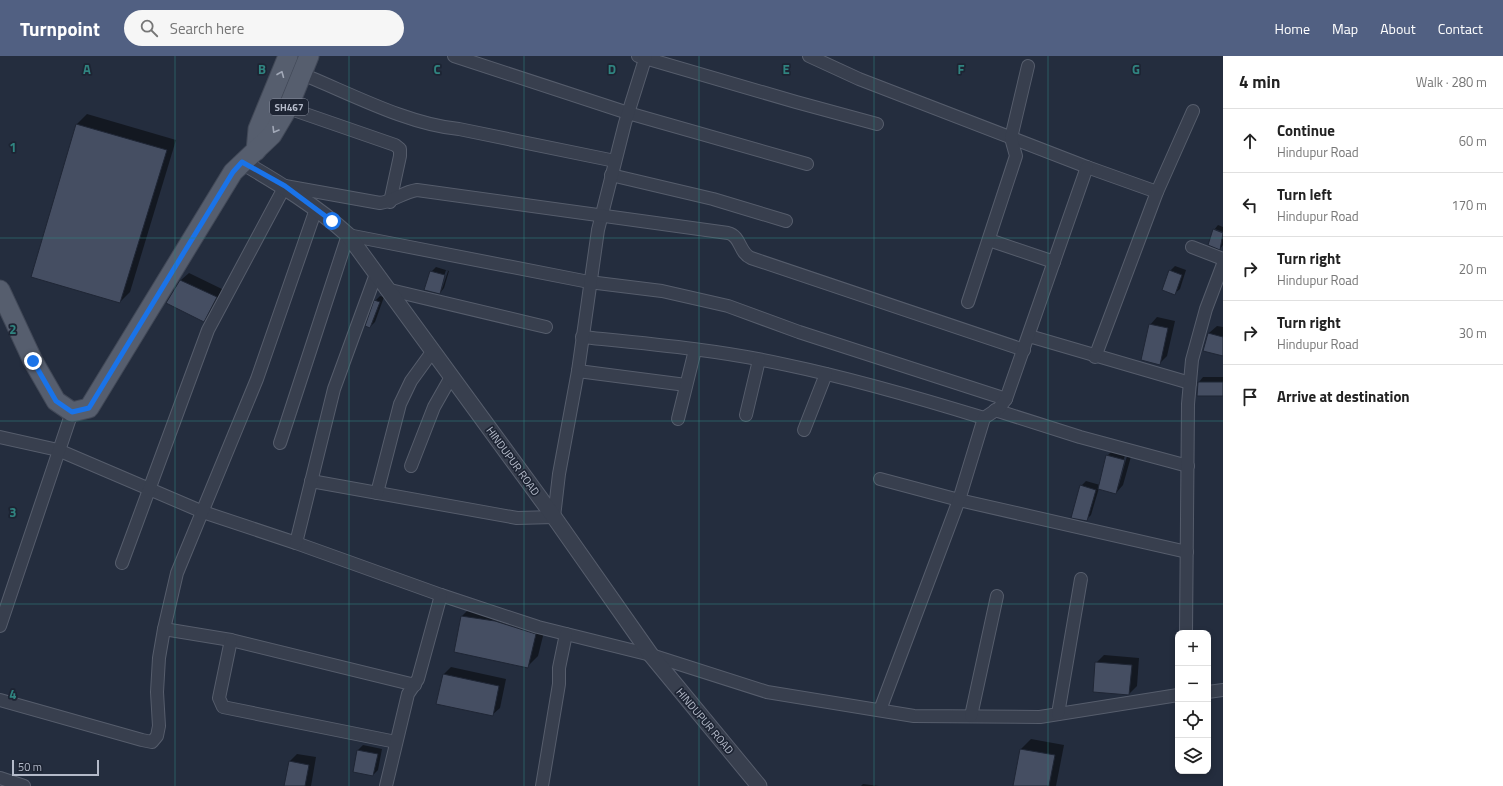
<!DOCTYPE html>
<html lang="en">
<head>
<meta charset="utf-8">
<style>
  body { margin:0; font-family:"Titillium Web",sans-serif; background:#f6f6f6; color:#222 }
  .controls { position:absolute; right:12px; bottom:12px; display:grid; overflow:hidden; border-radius:8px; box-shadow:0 2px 6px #0003 }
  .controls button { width:36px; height:36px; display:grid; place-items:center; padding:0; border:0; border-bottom:1px solid #e0e0e0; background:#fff; color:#222; font:20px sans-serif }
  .scale { position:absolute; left:12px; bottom:10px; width:87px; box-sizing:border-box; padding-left:4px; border:2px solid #b4bac9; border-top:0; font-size:11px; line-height:14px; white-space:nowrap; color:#b4bac9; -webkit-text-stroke:3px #1d2433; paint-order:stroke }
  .stop { position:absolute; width:12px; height:12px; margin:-9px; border:3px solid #1a73e8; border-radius:50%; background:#fff }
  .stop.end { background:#1a73e8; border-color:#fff; box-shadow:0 1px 4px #0008 }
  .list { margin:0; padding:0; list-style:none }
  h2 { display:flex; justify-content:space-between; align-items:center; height:52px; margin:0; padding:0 16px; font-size:17px }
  h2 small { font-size:13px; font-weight:400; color:#767676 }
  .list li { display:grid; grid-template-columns:26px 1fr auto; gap:12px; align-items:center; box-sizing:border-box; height:64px; padding:0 16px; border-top:1px solid #e0e0e0 }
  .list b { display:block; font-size:15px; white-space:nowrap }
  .list p { margin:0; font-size:13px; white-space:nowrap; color:#767676 }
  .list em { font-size:13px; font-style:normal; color:#767676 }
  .icon { flex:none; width:22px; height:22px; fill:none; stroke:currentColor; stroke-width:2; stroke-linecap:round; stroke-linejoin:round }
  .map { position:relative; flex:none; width:1223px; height:730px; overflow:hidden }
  header { display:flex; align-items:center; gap:24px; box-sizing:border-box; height:56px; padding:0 20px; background:#516082; color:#fff }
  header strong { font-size:19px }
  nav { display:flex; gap:22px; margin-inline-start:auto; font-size:14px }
  .search { width:280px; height:36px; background:#f6f6f6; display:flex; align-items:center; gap:10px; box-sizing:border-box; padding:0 14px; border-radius:22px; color:#767676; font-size:15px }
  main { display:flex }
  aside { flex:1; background:#fff }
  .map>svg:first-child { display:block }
  .shadow { fill:#0007; fill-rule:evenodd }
  .building { fill:#454e62; stroke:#1f2635 }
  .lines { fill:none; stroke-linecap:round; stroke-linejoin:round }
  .minor-casing { stroke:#565d6c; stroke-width:14 }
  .tertiary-casing { stroke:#565d6c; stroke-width:17 }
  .primary-casing { stroke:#414857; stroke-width:21 }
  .minor { stroke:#383f4e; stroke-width:12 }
  .tertiary { stroke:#383f4e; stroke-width:15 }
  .primary { stroke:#565e6e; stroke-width:19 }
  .oneway { stroke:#a1a8b7 }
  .route { stroke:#1a73e8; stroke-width:5 }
  .grid { fill:none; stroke:#308480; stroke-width:1; stroke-opacity:0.55 }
  .labels { text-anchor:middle; stroke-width:3.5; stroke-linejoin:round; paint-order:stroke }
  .shield { fill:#1d2433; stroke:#878d9c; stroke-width:1 }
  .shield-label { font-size:10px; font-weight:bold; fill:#b4bac9 }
  .street-label { font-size:11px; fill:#b4bac9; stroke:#1d2433 }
  .grid-label { font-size:13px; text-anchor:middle; font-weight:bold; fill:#308480; stroke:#1d2433; stroke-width:3.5; stroke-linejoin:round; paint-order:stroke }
</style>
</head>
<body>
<header>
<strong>Turnpoint</strong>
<div class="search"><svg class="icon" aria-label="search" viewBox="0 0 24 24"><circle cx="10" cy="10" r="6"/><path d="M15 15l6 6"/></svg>Search here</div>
<nav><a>Home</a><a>Map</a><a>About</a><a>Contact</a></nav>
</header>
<main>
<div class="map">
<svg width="1223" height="730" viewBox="0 0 1223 730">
  <rect width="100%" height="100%" fill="#242d3e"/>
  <g class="shadow">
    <path d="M 87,58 L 176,84 L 130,236 L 120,246 L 32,220 L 77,68 Z"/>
    <path d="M 1218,169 L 1223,171 L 1223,176 L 1215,173 L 1215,175 L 1223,178 L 1223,189 L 1220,193 L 1214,174 Z"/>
    <path d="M 1175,210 L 1186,214 L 1180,233 L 1175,237 L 1170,215 Z"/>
    <path d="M 436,211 L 449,215 L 444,232 L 440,237 L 431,216 ZM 446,214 L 448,215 L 442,233 L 440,233 Z"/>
    <path d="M 189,217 L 224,234 L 211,257 L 204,264 L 167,247 L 181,224 Z"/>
    <path d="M 380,240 L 384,241 L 375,266 L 370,271 L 375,245 Z"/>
    <path d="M 1157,261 L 1175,265 L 1167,300 L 1159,308 L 1150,269 Z"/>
    <path d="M 1217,270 L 1223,271 L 1223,299 L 1204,294 L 1209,277 Z"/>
    <path d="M 1203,321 L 1223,321 L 1223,339 L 1198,339 L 1199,326 Z"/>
    <path d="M 1114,393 L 1132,397 L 1123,429 L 1116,437 L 1099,432 L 1091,459 L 1086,464 L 1081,430 L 1086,425 L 1100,429 L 1107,400 ZM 1125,399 L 1127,400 L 1119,429 L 1117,429 Z"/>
    <path d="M 472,550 L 546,568 L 538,600 L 528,610 L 462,560 Z"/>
    <path d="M 1104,599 L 1139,602 L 1137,630 L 1129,638 L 1096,607 Z"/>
    <path d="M 451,611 L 506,623 L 500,652 L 492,659 L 444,618 Z"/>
    <path d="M 1031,683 L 1064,689 L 1056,730 L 1014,730 L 1021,693 Z"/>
    <path d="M 363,689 L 382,693 L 378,714 L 373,719 L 354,715 L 358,694 Z"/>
    <path d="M 297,698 L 316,701 L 311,730 L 285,730 L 290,705 Z"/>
    <path d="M 863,728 L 879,730 L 861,730 Z"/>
  </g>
  <g class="building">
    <path d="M 76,68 L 167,94 L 120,247 L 31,221 Z"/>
    <path d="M 1213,173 L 1223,177 L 1220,194 L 1208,189 Z"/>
    <path d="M 1169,214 L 1182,219 L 1175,239 L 1162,234 Z"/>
    <path d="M 430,215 L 445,219 L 440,238 L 424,234 Z"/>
    <path d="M 180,224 L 217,241 L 204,266 L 166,247 Z"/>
    <path d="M 374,244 L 380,246 L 370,272 L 365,270 Z"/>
    <path d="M 1149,268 L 1168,272 L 1160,309 L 1141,304 Z"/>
    <path d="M 1208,277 L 1223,281 L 1223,300 L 1203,295 Z"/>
    <path d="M 1198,326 L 1223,326 L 1223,340 L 1197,340 Z"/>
    <path d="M 1106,399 L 1125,404 L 1116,438 L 1098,433 Z"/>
    <path d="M 1080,429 L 1096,434 L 1087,465 L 1071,462 Z"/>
    <path d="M 461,560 L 495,565 L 536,578 L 528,612 L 454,596 Z"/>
    <path d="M 1095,606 L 1132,609 L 1129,639 L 1093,636 Z"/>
    <path d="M 443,618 L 499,630 L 493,660 L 436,648 Z"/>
    <path d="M 1020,693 L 1055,699 L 1049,730 L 1013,730 Z"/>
    <path d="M 357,694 L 378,698 L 373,720 L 353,716 Z"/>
    <path d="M 289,705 L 309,709 L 305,730 L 284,730 Z"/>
  </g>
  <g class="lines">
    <g class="minor-casing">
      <g id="minor">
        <path d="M 454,0 L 628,57 L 807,108"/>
        <path d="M 638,0 L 796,46 L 877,68"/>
        <path d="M 809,0 L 859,23 L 1087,111 L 1157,136"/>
        <path d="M 302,18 C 349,37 409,69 459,73 L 615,105"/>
        <path d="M 288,52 L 395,89 L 400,93 L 400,100 L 390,146"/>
        <path d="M 611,119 L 713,143 L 786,165"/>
        <path d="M 989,184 L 1054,206"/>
        <path d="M 1192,191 L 1223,203"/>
        <path d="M 386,233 L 546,271"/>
        <path d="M 968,246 L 1016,100 L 1011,82 L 1028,10"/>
        <path d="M 1029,280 L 1190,327"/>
        <path d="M 582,281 C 651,288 720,294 787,309 C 854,323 919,342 984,362"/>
        <path d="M 1095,301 L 1157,136 L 1193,55"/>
        <path d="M 578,315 L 686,329"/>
        <path d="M 995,354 L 1080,381 L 1188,410"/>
        <path d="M 746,359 L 759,304"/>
        <path d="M 678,363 L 695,294"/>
        <path d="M 804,374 L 826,318"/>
        <path d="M 0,381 L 58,394 L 203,456 L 296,487 L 441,539 L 538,571 L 651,599 L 767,636 L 914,660 L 1040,661 L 1178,639"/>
        <path d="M 280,387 L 348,179 L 589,226 L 662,235 L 728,250 L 799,276 L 1006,343"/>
        <path d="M 411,410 L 434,351 L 451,321"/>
        <path d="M 880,423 L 959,444 L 1187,496"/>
        <path d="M 311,425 L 517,462 L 554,461 L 559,418 L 578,315 L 598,174 L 625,67 L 646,0"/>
        <path d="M 377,437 L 400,348 L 411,325 L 432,296"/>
        <path d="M 296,487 L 334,333 L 376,218"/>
        <path d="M 122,507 L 208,274 L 285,130 L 380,147 C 394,145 403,136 417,134 L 728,177 C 741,180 739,197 751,202 L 1024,294"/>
        <path d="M 0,570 L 72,356"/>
        <path d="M 164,573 L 231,584 L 415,629"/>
        <path d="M 1186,577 L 1188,348 L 1192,304 L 1206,253 L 1223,208"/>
        <path d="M 231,584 L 219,642 L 223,651 L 396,686"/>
        <path d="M 1208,636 L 1223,634"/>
        <path d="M 0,644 L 142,684 L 152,686 L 157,680 L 159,670 L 157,636 L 159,602 L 164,573 L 177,517 L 257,323 L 316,153"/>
        <path d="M 880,654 L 959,444 L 984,362 L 999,352 L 1006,343 L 1087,111"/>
        <path d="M 1058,658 L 1081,523"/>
        <path d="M 971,660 L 997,540"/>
        <path d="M 0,722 L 24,730"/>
        <path d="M 386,730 L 408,638 L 418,623 L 441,539"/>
        <path d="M 542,730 L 559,628 L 559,612 L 566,578"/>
      </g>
    </g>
    <g class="tertiary-casing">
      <path id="tertiary" d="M 242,106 C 280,128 316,150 348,179 L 554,461 L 651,599 L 759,730"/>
    </g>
    <g class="primary-casing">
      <g id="primary">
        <path d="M 256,95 L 258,73 L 288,0"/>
        <path d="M 0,234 L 33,305 L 56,345 L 72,356 L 89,352 L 233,116 L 272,79 L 288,52 L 309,0"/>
      </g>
    </g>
    <use href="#minor" class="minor"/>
    <use href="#tertiary" class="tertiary"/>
    <use href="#primary" class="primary"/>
  </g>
  <defs><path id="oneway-chevron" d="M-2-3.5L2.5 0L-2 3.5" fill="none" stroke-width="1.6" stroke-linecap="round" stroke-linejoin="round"/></defs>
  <g class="oneway">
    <use href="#oneway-chevron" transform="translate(281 18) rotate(-68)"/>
    <use href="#oneway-chevron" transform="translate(275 74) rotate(121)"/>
  </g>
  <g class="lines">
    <path class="route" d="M 33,305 L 56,345 L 72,356 L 89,352 L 233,116 L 242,106 L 285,130 L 332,165"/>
  </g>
  <path class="grid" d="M 175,0 L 175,730M 349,0 L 349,730M 524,0 L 524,730M 699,0 L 699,730M 874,0 L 874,730M 1048,0 L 1048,730M 0,182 L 1223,182M 0,365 L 1223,365M 0,548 L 1223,548"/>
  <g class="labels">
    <rect class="shield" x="270" y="43" width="38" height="16" rx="3"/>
    <g class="shield-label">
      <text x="289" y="55">SH467</text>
    </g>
    <g class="street-label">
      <text transform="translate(513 405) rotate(54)" y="4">HINDUPUR ROAD</text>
      <text transform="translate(705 665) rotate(50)" y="4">HINDUPUR ROAD</text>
    </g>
  </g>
  <g class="grid-label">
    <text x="87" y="18">A</text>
    <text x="262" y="18">B</text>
    <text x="437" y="18">C</text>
    <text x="612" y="18">D</text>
    <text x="786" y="18">E</text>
    <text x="961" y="18">F</text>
    <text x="1136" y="18">G</text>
    <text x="13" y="96">1</text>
    <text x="13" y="278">2</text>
    <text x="13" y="461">3</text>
    <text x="13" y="643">4</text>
  </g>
</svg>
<div class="controls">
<button>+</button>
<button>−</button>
<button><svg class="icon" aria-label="locate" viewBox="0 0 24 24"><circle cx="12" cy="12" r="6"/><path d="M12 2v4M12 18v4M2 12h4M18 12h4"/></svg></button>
<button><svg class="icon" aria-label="layers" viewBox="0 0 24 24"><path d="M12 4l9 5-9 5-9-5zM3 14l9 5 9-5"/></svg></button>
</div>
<div class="scale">50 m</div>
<div class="stop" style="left:332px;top:165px"></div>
<div class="stop end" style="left:33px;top:305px"></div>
</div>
<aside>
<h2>4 min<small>Walk · 280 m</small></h2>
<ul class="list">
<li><svg class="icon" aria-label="ahead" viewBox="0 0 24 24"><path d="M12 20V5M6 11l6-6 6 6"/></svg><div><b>Continue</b><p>Hindupur Road</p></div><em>60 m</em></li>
<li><svg class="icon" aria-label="left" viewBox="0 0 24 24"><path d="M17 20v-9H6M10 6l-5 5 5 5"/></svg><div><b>Turn left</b><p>Hindupur Road</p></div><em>170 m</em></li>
<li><svg class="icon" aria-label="right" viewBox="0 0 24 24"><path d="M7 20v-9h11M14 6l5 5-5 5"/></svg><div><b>Turn right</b><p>Hindupur Road</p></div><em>20 m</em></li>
<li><svg class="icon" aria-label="right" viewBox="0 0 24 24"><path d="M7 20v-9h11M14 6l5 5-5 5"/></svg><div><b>Turn right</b><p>Hindupur Road</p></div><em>30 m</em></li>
<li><svg class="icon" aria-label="arrive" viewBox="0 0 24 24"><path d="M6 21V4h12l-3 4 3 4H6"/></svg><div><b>Arrive at destination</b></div></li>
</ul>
</aside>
</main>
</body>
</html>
